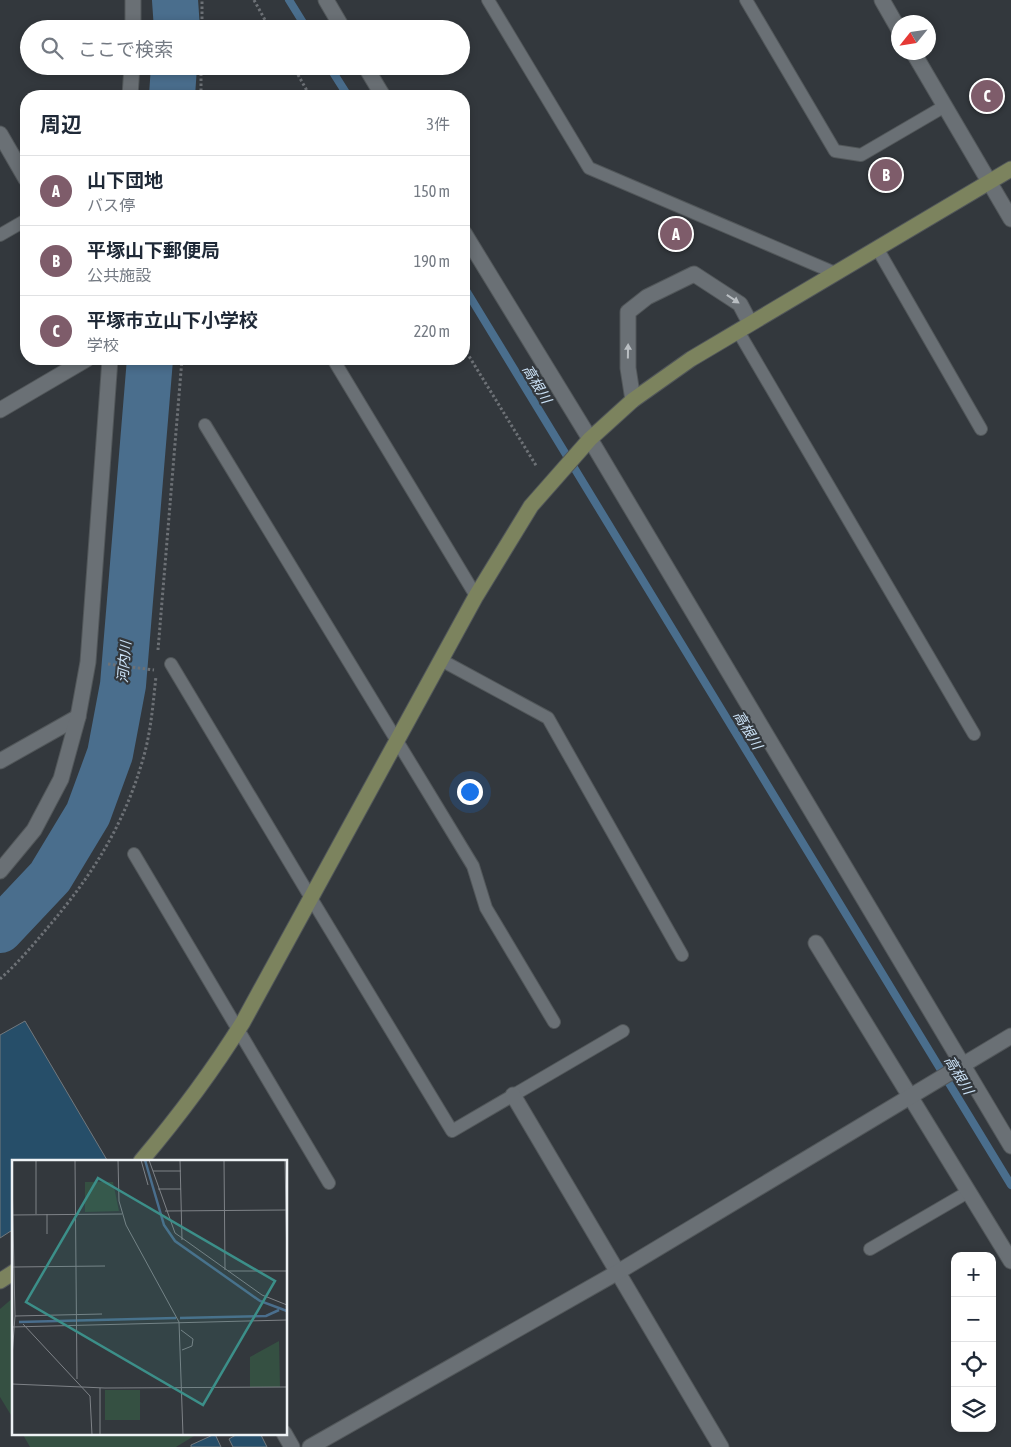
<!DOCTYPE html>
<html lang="ja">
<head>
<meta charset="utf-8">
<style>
  body { margin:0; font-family:"Asap Condensed","Noto Sans JP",sans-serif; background:#f6f6f7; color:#1f2937 }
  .controls { position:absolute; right:15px; bottom:15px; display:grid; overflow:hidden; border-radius:10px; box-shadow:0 2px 8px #0003 }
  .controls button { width:45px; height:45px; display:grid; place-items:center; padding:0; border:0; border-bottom:1px solid #e0e1e3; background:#fff; color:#1f2937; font:25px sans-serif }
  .compass { position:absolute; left:891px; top:15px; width:45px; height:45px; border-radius:50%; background:#fff; box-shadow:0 2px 8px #0003; rotate:240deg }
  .you { position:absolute; left:469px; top:791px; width:18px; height:18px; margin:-12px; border:4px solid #fff; border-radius:50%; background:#1a73e8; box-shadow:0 0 0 8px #1a73e833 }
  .badge { display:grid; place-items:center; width:32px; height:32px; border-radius:50%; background:#7e5c6a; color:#fff; font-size:16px; font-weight:700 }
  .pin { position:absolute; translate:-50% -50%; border:2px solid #fff; box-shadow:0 1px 5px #0006 }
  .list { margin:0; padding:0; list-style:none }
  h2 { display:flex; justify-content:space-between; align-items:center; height:65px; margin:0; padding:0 20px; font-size:21px }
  h2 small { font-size:16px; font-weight:400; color:#747a83 }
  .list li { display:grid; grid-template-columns:32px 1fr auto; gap:15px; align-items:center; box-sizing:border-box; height:70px; padding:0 20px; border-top:1px solid #e0e1e3 }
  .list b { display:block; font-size:19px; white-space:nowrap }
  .list p { margin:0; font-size:16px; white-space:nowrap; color:#747a83 }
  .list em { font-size:16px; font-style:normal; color:#747a83 }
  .icon { flex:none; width:28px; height:28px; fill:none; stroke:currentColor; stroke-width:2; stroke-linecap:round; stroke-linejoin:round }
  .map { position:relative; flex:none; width:1011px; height:1447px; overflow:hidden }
  .search { position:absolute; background:#fff; box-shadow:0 2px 8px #0003; left:20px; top:20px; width:450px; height:55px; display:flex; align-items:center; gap:12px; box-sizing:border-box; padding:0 18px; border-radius:28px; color:#747a83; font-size:19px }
  .panel { position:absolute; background:#fff; box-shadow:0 2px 8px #0003; left:20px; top:90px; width:450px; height:275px; border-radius:20px }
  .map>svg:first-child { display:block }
  .green { fill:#355042 }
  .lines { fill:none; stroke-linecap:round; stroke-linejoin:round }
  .stream { stroke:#4a6e8d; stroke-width:8 }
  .river { stroke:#4a6e8d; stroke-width:46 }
  .building { fill:#264e69; stroke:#72787d }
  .lane-casing { stroke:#52575a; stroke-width:14 }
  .street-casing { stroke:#52575a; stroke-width:17 }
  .secondary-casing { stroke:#52575a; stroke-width:17 }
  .path { stroke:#6d7176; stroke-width:3; stroke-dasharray:2.5 2.5; stroke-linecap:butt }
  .lane { stroke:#6a7075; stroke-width:12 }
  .street { stroke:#6a7075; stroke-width:15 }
  .secondary { stroke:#7c835e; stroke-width:15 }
  .oneway { fill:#b9bec2 }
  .labels { text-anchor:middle; stroke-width:4.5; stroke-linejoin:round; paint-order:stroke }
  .water-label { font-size:14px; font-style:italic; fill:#cde4f9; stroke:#33383d }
  .inset-river { fill:none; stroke:#4a6e8d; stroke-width:2.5 }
  .inset-road { fill:none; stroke:#7e8287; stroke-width:1 }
  .view { fill:#3c8f89; fill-opacity:0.15; stroke:#3c8f89; stroke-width:2.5 }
  .inset-edge { fill:none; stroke:#eef2f5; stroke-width:2.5 }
</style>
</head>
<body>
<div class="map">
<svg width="1011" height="1447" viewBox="0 0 1011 1447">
  <rect width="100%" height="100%" fill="#33383d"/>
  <g class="green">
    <path d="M 14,1297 L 14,1420 L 0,1397 L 0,1309 Z"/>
    <path d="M 22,1433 L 199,1433 L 176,1447 L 30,1447 Z"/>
  </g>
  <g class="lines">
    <g class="stream">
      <path d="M 289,0 L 307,29"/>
      <path d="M 329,66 L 348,96"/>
      <path d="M 464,287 L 1011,1185"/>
    </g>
    <g class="river">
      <path d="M 175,0 L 177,29"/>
      <path d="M 172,96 L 174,66"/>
      <path d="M 0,930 L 50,877 L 88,814 L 110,754 L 123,685 L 150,359"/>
    </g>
  </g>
  <g class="building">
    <path d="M 25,1021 L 107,1160 L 14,1161 L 14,1229 L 0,1238 L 0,1035 Z"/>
    <path d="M 239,1433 L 260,1433 L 267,1447 L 233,1447 L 229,1439 Z"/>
    <path d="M 215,1434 L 221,1447 L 191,1447 L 191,1445 Z"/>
  </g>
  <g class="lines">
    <g class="lane-casing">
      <g id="lane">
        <path d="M 488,0 L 589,168 L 835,273"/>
        <path d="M 746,0 L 835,151 L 861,155 L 945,106"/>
        <path d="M 0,235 L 26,220"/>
        <path d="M 877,248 L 981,429"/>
        <path d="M 738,331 L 974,734"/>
        <path d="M 333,359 L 476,596"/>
        <path d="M 205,425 L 473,866 L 486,908 L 554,1022"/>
        <path d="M 441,660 L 548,718 L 682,955"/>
        <path d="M 171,664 L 311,898 L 452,1131 L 623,1031"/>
        <path d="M 134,854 L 329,1183"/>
        <path d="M 870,1249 L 968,1192"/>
      </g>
    </g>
    <g class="street-casing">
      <g id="street">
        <path d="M 133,0 L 133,29"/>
        <path d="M 326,0 L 343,29"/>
        <path d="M 882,0 L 898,28"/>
        <path d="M 913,52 L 1011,219"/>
        <path d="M 365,66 L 383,96"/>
        <path d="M 130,96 L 132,66"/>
        <path d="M 0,134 L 26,179"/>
        <path d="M 464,233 L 590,439 L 1011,1146"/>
        <path d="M 633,400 L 628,368 L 628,312 L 647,297 L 694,274 L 740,304 L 750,323"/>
        <path d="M 0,410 L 87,359"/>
        <path d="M 0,761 L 78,717"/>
        <path d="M 0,871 L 34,830 L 61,779 L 78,717 L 88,662 L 110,359"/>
        <path d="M 816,943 L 1011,1261"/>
        <path d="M 513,1095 L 721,1447"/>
        <path d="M 284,1433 L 292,1447"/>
        <path d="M 310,1447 L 618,1272 L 1011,1036"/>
      </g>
    </g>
    <g class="secondary-casing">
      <g id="secondary">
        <path d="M 141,1161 C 179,1116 212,1072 243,1022 L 476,596 L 531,506 L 590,439 L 633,400 L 691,359 L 1011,169"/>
        <path d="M 0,1281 L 14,1272"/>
      </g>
    </g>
    <g class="path">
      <path d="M 254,0 L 270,29"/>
      <path d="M 202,29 L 202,0"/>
      <path d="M 293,66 L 310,96"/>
      <path d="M 201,96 L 201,66"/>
      <path d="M 464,348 L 537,467"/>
      <path d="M 158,650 L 182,359"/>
      <path d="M 108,664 L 154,670"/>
      <path d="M 0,979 C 18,963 34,944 49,926 C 93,874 124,825 143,759 C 151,732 153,704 156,676"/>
    </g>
    <use href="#lane" class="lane"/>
    <use href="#street" class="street"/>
    <use href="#secondary" class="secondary"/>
  </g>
  <defs><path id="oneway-solid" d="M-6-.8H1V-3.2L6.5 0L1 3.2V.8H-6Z" transform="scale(1.25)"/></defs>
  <g class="oneway">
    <use href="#oneway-solid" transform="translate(733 299) rotate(34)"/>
    <use href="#oneway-solid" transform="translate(628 351) rotate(-89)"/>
  </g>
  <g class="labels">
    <g class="water-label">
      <text transform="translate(537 384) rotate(59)" y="5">高根川</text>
      <text transform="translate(124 662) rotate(-85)" y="5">河内川</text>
      <text transform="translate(748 730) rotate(59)" y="5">高根川</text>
      <text transform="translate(959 1075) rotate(59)" y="5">高根川</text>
    </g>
  </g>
  <g transform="translate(12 1160)">
    <rect width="275" height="275" fill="#33383d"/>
    <path d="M 73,22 L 101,22 L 107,51 L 73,52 ZM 267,181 L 268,227 L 238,227 L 238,197 ZM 93,230 L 128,230 L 128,260 L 93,260 Z" fill="#355042"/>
    <path class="inset-river" d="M 133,0 L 152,65 L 163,81 L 248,141 L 275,151M 168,158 L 254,156 L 267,150M 7,162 L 164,158"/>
    <path class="inset-road" d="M 24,0 L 24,54M 63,0 L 65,219M 106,0 L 107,41 L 114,65 L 167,162 L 171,275M 129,0 L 136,25M 137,0 L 163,73 L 250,135 L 275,145M 168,0 L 170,80M 212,0 L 213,110M 273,0 L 275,106M 141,11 L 169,11M 0,15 L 3,156 L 0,197M 146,29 L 169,29M 153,51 L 275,50M 35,54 L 35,74M 0,55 L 110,54M 1,107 L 93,106M 216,111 L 275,111M 3,156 L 90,154M 11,164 L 78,236 L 80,275M 0,167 L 275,160M 169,170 L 181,179 L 180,186 L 170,190M 0,224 L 93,228 L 275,227M 88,228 L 88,275"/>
    <path class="view" d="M 86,18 L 263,121 L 191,245 L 14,142 Z"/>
    <rect width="275" height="275" class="inset-edge"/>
  </g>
</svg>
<div class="controls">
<button>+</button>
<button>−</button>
<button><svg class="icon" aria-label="locate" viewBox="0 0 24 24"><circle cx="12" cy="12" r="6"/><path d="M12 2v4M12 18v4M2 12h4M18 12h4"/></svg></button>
<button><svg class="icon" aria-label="layers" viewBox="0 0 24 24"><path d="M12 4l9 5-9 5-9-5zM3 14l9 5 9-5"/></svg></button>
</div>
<svg class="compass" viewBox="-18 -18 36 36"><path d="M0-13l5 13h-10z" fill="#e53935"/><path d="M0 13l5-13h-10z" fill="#747a83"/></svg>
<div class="you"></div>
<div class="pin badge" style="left:676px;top:234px">A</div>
<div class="pin badge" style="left:886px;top:175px">B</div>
<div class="pin badge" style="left:987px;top:96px">C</div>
<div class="search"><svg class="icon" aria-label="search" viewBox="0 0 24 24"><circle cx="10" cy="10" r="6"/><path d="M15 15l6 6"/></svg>ここで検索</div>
<section class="panel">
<h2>周辺<small>3件</small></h2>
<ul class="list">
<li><span class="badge">A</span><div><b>山下団地</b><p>バス停</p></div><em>150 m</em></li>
<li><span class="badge">B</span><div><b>平塚山下郵便局</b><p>公共施設</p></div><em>190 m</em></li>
<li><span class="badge">C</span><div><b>平塚市立山下小学校</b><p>学校</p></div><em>220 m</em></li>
</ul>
</section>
</div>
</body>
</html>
